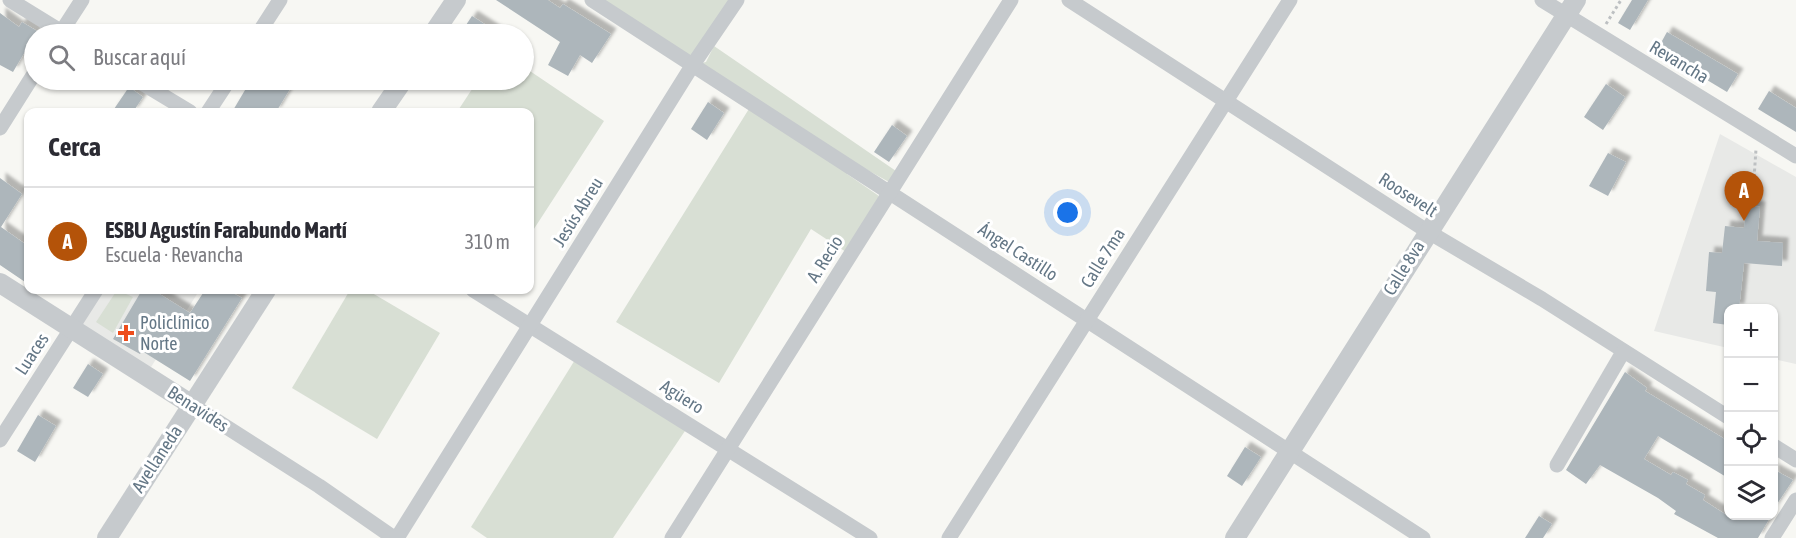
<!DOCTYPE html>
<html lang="es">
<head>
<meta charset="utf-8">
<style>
  body { margin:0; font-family:"Asap Condensed",sans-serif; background:#f2f2f3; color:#2b2b33 }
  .controls { position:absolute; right:18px; bottom:18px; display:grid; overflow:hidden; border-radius:12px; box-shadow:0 2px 4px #0004 }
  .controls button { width:54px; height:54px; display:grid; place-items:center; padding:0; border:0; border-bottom:2px solid #e1e1e2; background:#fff; color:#2b2b33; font:30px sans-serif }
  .you { position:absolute; left:1068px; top:213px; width:21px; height:21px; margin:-15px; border:4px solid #fff; border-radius:50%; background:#1a73e8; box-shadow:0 0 0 9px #1a73e833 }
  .badge { display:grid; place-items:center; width:39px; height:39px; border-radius:50%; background:#b45309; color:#fff; font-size:20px; font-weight:700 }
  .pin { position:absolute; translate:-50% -50px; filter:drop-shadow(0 2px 3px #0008) }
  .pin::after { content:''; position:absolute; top:32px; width:21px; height:18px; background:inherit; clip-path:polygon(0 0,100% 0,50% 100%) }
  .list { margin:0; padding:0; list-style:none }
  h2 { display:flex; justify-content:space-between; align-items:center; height:78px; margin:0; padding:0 24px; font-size:26px }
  h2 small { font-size:20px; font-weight:400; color:#7c7c81 }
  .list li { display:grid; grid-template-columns:39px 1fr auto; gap:18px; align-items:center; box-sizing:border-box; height:108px; padding:0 24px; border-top:2px solid #e1e1e2 }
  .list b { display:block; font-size:22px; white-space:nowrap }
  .list p { margin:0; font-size:20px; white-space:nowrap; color:#7c7c81 }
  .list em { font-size:20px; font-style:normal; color:#7c7c81 }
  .icon { flex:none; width:33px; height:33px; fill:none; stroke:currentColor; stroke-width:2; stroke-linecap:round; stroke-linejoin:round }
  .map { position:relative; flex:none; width:1796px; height:538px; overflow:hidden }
  .search { position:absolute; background:#fff; box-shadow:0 2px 4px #0004; left:24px; top:24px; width:510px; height:66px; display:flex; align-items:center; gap:15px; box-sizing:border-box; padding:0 21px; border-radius:33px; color:#7c7c81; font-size:22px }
  .panel { position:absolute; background:#fff; box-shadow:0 2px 4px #0004; left:24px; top:108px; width:510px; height:186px; border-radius:12px }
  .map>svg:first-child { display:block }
  .built { fill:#e8e9e7 }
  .green { fill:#d8dfd4 }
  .building { fill:#adb6bb; filter:url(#shadow) }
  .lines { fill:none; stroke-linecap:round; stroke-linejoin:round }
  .path { stroke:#bdc0c2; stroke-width:3; stroke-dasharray:3 3; stroke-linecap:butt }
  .minor { stroke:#c6cacd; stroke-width:15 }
  .tertiary { stroke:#c6cacd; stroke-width:20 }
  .poi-dot { fill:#ed4d1d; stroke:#fff; stroke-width:2 }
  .labels { text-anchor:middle; stroke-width:6; stroke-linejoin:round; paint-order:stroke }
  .street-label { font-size:18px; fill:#647786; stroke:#fff }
  .poi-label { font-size:18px; fill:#647786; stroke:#fff; text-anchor:start }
</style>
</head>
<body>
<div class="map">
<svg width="1796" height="538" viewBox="0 0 1796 538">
  <defs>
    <filter id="shadow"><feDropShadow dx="5.5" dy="-5.5" stdDeviation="1.5" flood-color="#0004"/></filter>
  </defs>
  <rect width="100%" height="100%" fill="#f7f7f3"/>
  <g class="built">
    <path d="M 1720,134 L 1796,177 L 1796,364 L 1774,359 L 1774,308 L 1728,308 L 1728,348 L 1654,331 Z"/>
    <path d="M 96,290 L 190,290 L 197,294 L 146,375 L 72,328 Z"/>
  </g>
  <g class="green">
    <path d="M 588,0 L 737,0 L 693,65 L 706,62 L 714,46 L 896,171 L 889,182 L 853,162 L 847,174 L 879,196 L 846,252 L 811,229 L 719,383 L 616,322 L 752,104 Z"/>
    <path d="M 524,67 L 604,121 L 530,235 L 530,112 L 457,112 L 478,80 L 524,80 Z"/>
    <path d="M 117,290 L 133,297 L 113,333 L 96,322 Z"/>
    <path d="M 350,290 L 367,290 L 440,333 L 377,439 L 292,388 Z"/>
    <path d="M 578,355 L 689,425 L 613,538 L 487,538 L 471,527 Z"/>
  </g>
  <g class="building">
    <path d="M 496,0 L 548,0 L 560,8 L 563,4 L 611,34 L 592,63 L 580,55 L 568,76 L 548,65 L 560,42 Z"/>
    <path d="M 1632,0 L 1648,0 L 1630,30 L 1618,23 Z"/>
    <path d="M 0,13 L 19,27 L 22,22 L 37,31 L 13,72 L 0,65 Z"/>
    <path d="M 472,16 L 500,34 L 474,34 L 464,28 Z"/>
    <path d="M 1667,32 L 1738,74 L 1727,92 L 1657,50 Z"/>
    <path d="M 251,80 L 259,85 L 262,80 L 273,80 L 290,89 L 276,112 L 232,112 Z"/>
    <path d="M 1606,84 L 1625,97 L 1603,130 L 1584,117 Z"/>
    <path d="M 129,87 L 143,97 L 133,112 L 112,112 Z"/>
    <path d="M 1769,91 L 1796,108 L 1796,132 L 1758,109 Z"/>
    <path d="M 708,102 L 724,113 L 707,140 L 691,129 Z"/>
    <path d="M 892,125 L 907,136 L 889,162 L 874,152 Z"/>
    <path d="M 1608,153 L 1626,162 L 1608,196 L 1589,186 Z"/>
    <path d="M 0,178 L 22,194 L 1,227 L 28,246 L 28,284 L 0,265 Z"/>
    <path d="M 1746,205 L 1760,207 L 1757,241 L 1783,243 L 1782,266 L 1744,263 L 1739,309 L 1728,309 L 1728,325 L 1713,323 L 1716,292 L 1706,291 L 1709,252 L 1722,253 L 1725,226 L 1744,228 Z"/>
    <path d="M 142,290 L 153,290 L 190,313 L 205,290 L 227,290 L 242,298 L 190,381 L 142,351 L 140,354 L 113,339 Z"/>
    <path d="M 88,364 L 103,374 L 88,397 L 73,388 Z"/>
    <path d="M 1625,372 L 1647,388 L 1645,391 L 1728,441 L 1728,478 L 1658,436 L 1644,459 L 1671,475 L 1673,472 L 1688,480 L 1686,484 L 1705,495 L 1703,500 L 1728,516 L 1771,516 L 1758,538 L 1718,538 L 1674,514 L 1676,511 L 1658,498 L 1600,465 L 1586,484 L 1566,470 Z"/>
    <path d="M 38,415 L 56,426 L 35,462 L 17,451 Z"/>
    <path d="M 1245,447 L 1261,457 L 1242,486 L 1227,476 Z"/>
    <path d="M 1773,469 L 1793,480 L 1773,510 Z"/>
    <path d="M 1539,516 L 1552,524 L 1543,538 L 1525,538 Z"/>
  </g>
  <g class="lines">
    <g class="path">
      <path d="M 1606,24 L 1621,0"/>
      <path d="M 1746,200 L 1754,179 L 1756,149"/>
    </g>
    <g class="minor">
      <path d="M 10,0 L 65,34"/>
      <path d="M 592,0 L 1423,538"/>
      <path d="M 1069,0 L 1427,231 L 1542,299 L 1728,417"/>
      <path d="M 1542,0 L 1796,156"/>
      <path d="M 60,34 L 82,0"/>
      <path d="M 258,34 L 280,0"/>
      <path d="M 137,80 L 190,112"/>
      <path d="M 208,112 L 229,80"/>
      <path d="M 0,128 L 34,74"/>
      <path d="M 473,290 L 870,538"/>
      <path d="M 192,405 L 319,486 L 394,538"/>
      <path d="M 0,440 L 96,290"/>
      <path d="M 1774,446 L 1796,460"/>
      <path d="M 1557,465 L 1623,352"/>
      <path d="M 397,538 L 692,66 L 737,0"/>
      <path d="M 672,538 L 1011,0"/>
      <path d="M 949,538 L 1290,0"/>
      <path d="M 1772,538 L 1796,500"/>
    </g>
    <g class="tertiary">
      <path d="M 433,34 L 456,0"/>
      <path d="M 381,112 L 403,80"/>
      <path d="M 0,283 L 192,405"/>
      <path d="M 107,538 L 266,290"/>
      <path d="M 1235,538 L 1576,0"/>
    </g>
  </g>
  <path class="poi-dot" d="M123 324h6v6h6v6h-6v6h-6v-6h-6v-6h6z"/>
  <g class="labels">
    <g class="street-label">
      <text transform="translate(1679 62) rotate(31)" y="6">Revancha</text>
      <text transform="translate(1408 195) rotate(33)" y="6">Roosevelt</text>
      <text transform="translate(578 212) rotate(-58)" y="6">Jesús Abreu</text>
      <text transform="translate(1018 252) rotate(33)" y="6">Ángel Castillo</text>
      <text transform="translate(1103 258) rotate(-58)" y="6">Calle 7ma</text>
      <text transform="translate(825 259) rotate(-58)" y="6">A. Recio</text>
      <text transform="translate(1404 268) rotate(-58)" y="6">Calle 8va</text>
      <text transform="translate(32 354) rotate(-57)" y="6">Luaces</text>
      <text transform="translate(682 397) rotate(32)" y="6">Agüero</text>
      <text transform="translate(198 409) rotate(33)" y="6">Benavides</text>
      <text transform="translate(157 459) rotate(-57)" y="6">Avellaneda</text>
    </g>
    <g class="poi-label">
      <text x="140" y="329">Policlínico<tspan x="140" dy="21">Norte</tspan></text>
    </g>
  </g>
</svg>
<div class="controls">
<button>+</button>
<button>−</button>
<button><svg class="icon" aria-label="locate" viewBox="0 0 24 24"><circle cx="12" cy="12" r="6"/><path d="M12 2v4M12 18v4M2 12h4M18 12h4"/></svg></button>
<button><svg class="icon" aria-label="layers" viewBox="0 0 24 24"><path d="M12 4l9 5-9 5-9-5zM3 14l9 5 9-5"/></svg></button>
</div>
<div class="you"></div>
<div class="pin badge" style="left:1744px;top:221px">A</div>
<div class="search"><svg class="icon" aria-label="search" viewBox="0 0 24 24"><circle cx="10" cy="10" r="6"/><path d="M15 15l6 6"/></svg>Buscar aquí</div>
<section class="panel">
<h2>Cerca<small></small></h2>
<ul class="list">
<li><span class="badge">A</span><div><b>ESBU Agustín Farabundo Martí</b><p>Escuela · Revancha</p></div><em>310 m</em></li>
</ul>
</section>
</div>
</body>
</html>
